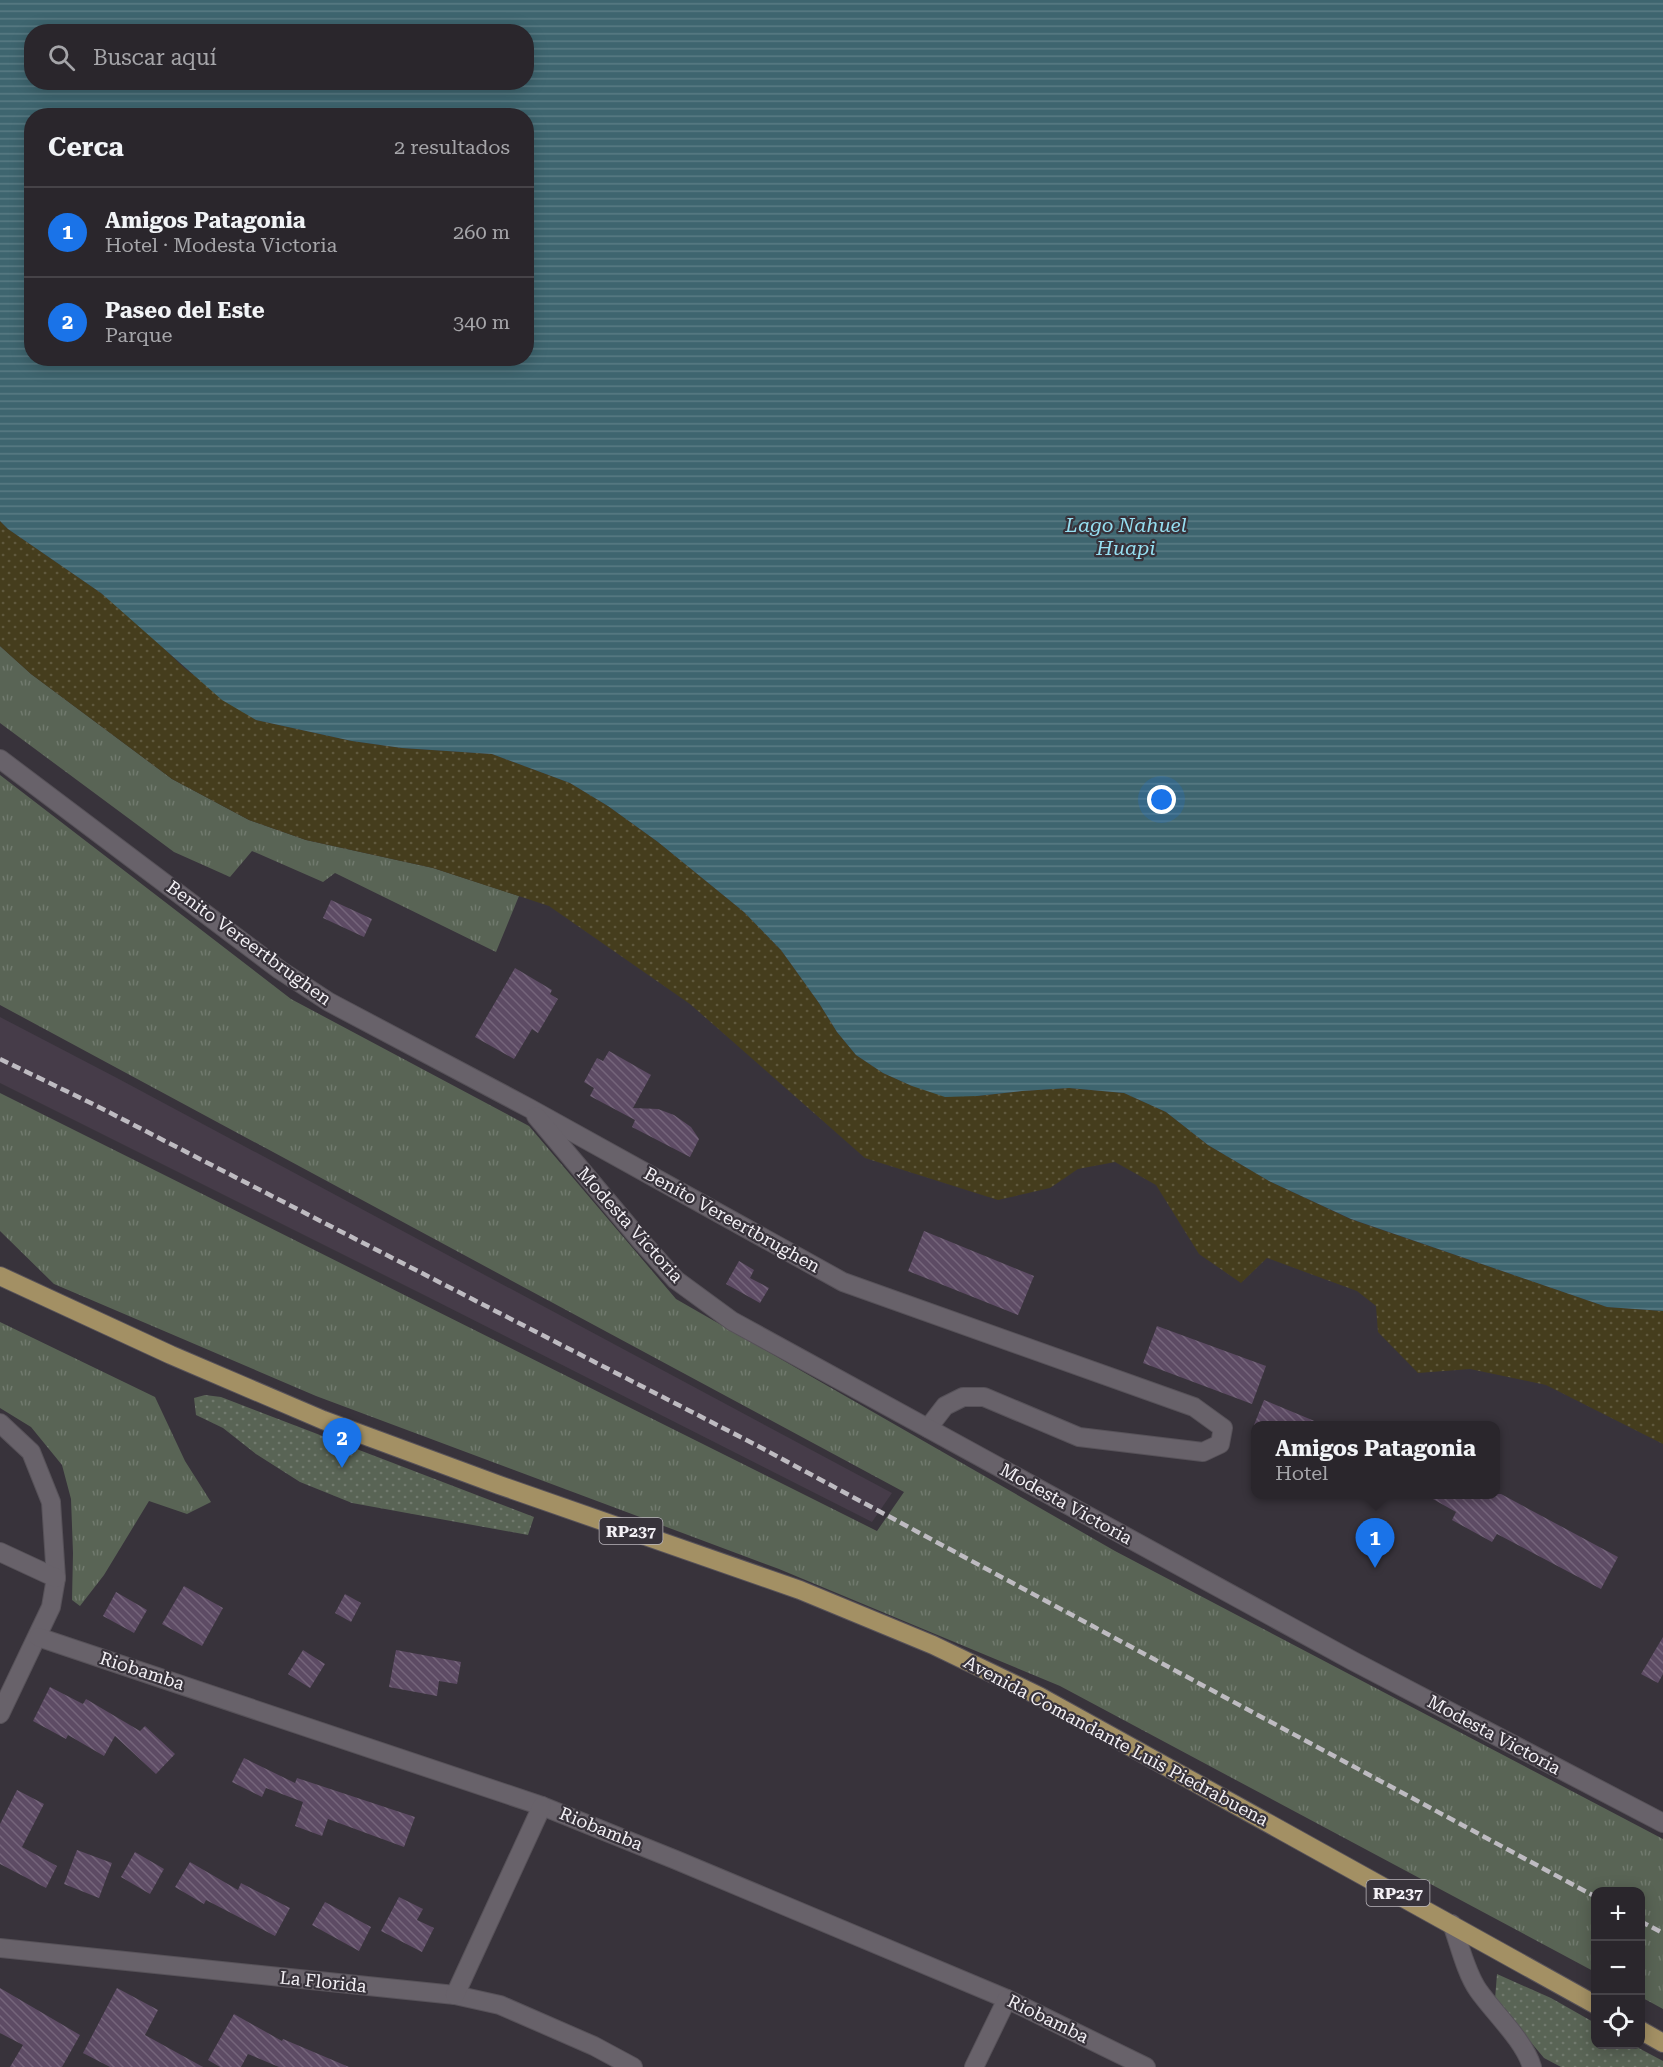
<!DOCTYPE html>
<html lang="es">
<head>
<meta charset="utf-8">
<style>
  body { margin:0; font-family:"Roboto Serif",serif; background:#322e34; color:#f1f3f6 }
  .controls { position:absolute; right:18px; bottom:18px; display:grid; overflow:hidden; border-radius:12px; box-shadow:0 3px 15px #0003 }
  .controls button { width:54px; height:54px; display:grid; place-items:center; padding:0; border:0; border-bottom:2px solid #464348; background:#2a262c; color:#f1f3f6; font:30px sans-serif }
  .you { position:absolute; left:1162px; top:800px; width:21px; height:21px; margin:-15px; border:4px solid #fff; border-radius:50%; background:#1a73e8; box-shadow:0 0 0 9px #1a73e833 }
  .badge { display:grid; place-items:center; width:39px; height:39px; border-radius:50%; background:#1a73e8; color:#fff; font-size:20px; font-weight:700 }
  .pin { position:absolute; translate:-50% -50px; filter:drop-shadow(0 2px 3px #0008) }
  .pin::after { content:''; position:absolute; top:32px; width:21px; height:18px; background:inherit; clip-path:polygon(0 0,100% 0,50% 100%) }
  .popup { position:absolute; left:1251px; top:1421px; width:249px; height:78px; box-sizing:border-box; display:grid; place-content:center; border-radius:12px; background:#2a262c; filter:drop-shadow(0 2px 4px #0005); font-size:20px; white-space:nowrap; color:#a5a5a9 }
  .popup b { font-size:22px; color:#f1f3f6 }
  .popup::after { content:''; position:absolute; left:50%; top:100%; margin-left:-12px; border:12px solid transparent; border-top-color:#2a262c }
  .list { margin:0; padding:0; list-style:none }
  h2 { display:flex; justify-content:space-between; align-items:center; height:78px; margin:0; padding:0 24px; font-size:26px }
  h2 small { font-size:20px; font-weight:400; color:#a5a5a9 }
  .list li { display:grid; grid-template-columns:39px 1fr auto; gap:18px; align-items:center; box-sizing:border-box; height:90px; padding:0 24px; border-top:2px solid #464348 }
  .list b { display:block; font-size:22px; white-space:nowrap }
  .list p { margin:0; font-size:20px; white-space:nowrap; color:#a5a5a9 }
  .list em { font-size:20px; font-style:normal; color:#a5a5a9 }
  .icon { flex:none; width:33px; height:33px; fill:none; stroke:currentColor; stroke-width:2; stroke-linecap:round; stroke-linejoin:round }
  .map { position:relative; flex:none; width:1663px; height:2067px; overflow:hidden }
  .search { position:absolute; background:#2a262c; box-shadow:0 3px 15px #0003; left:24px; top:24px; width:510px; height:66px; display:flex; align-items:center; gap:15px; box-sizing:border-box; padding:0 21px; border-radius:24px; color:#a5a5a9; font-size:22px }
  .panel { position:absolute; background:#2a262c; box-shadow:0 3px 15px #0003; left:24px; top:108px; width:510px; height:258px; border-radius:24px }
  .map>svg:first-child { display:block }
  .built { fill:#463c49 }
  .grass { fill:url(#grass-tufts) }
  .sand { fill:url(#sand-dots) }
  .park { fill:url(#park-dots) }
  .water { fill:url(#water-rules); fill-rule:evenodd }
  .building { fill:url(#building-back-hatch) }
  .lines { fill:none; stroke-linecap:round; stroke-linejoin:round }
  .street-casing { stroke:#575259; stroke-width:20 }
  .primary-casing { stroke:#575259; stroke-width:20 }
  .street { stroke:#68626a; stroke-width:18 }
  .primary { stroke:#a39064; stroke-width:18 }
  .rail { stroke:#bebbc1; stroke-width:4.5; stroke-dasharray:9 4.5; stroke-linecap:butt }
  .labels { text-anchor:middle; stroke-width:4.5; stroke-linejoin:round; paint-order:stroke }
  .shield { fill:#38333b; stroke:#bbb7bd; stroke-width:1.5 }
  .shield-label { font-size:16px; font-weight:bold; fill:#f3f0f5 }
  .street-label { font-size:18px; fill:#f3f0f5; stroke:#38333b }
  .water-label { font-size:20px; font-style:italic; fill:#95def0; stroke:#38333b }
</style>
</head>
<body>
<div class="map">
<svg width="1663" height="2067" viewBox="0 0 1663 2067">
  <defs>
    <pattern id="grass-tufts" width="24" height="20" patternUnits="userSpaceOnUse" patternTransform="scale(1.5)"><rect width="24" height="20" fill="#596455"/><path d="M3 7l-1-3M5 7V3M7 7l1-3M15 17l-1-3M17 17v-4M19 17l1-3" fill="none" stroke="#717a6e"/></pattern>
    <pattern id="sand-dots" width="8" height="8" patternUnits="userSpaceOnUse" patternTransform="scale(1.5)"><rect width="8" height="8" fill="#453d1d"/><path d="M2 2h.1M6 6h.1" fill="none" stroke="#60593e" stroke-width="1.8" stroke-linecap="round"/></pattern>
    <pattern id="park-dots" width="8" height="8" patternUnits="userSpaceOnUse" patternTransform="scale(1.5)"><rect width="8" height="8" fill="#596455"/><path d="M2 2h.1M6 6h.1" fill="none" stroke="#717a6e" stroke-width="1.8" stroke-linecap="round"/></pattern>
    <pattern id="water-rules" width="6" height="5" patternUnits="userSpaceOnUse" patternTransform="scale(1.5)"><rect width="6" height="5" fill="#3e656f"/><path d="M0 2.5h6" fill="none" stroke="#5a7b84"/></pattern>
    <pattern id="building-back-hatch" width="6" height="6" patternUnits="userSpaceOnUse" patternTransform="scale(1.5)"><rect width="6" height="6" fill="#5d4b64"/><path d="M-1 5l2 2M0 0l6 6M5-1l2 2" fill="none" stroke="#75657b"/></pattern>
  </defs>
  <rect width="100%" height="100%" fill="#38333b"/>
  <path class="built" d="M 0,1017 L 117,1078 L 892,1493 L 872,1522 L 426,1296 L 0,1083 Z"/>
  <g class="grass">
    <path d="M 0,646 L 31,674 L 172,779 L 249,820 L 306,840 L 433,868 L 519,896 L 496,952 L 335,873 L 323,882 L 252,851 L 230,877 L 174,852 L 0,723 Z"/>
    <path d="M 0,775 L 291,999 L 529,1126 L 676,1299 L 1115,1551 L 1663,1839 L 1663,2009 L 1641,1997 L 1640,1892 L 1596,1892 L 1595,1972 L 1060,1686 L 779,1569 L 316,1396 L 54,1284 L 0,1231 L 0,1093 L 877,1531 L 904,1492 L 0,1005 Z"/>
    <path d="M 0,1322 L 155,1397 L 185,1461 L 211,1502 L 187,1514 L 149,1501 L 104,1575 L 80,1606 L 72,1600 L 73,1553 L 71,1499 L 62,1465 L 31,1427 L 0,1408 Z"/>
  </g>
  <path class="sand" d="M 0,521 L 8,529 L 101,593 L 145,630 L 184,668 L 256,720 L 352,741 L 402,748 L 492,754 L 570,783 L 608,806 L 658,842 L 744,912 L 781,950 L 819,1003 L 837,1032 L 856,1055 L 883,1073 L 912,1086 L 977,1096 L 1022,1091 L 1069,1088 L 1124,1093 L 1166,1112 L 1208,1145 L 1269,1181 L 1350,1219 L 1607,1307 L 1663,1311 L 1663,1444 L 1546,1385 L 1470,1369 L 1418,1373 L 1378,1332 L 1376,1306 L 1357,1291 L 1267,1258 L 1241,1283 L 1199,1254 L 1156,1185 L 1115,1162 L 1078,1169 L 1050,1188 L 998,1200 L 865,1158 L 690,1004 L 549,906 L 433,868 L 306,840 L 249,820 L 172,779 L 31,674 L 0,646 Z"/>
  <g class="park">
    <path d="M 205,1395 L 221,1397 L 534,1517 L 528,1535 L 352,1503 L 300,1482 L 256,1454 L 223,1428 L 196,1415 L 194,1398 Z"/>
    <path d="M 1497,1974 L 1551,1998 L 1595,2023 L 1596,2044 L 1633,2045 L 1663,2061 L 1663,2067 L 1561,2067 L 1544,2058 L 1495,1999 Z"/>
  </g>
  <path class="water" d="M 0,0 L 1663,0 L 1663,1311 L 1607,1307 L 1351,1219 L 1269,1181 L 1208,1145 L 1166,1112 L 1124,1093 L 1069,1088 L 1022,1091 L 977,1096 L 945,1097 L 912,1086 L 883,1073 L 856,1055 L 837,1032 L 819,1003 L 781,950 L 744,912 L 658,842 L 608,806 L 570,783 L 492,754 L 402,748 L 352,741 L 256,720 L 222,700 L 101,593 L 8,529 L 0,521 ZM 32,32 L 526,32 L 526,82 L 32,82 ZM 32,116 L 526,116 L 526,358 L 32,358 Z"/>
  <g class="building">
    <path d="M 331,900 L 372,919 L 364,937 L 323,918 Z"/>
    <path d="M 515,968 L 552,990 L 550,994 L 558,999 L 538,1033 L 532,1029 L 514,1059 L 475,1037 Z"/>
    <path d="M 609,1051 L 651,1075 L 633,1108 L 658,1109 L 674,1115 L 691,1127 L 699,1139 L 690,1157 L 632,1127 L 635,1120 L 590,1096 L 594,1088 L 584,1082 L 597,1058 L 603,1061 Z"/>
    <path d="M 924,1231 L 1034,1276 L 1018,1315 L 908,1271 Z"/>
    <path d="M 739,1261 L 754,1270 L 750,1278 L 769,1288 L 760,1303 L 726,1284 Z"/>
    <path d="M 1157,1326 L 1266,1366 L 1252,1404 L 1143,1363 Z"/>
    <path d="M 1264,1400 L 1324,1425 L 1254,1425 Z"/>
    <path d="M 1424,1494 L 1501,1494 L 1618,1557 L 1601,1589 L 1497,1534 L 1492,1542 L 1452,1520 L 1456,1512 Z"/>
    <path d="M 184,1586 L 223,1608 L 202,1646 L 162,1624 Z"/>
    <path d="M 116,1592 L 147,1610 L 134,1633 L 103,1616 Z"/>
    <path d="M 345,1594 L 361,1603 L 351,1622 L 335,1613 Z"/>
    <path d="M 1663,1637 L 1663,1674 L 1658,1683 L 1641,1674 Z"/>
    <path d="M 303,1650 L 325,1664 L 310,1688 L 288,1674 Z"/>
    <path d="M 396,1650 L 461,1662 L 457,1684 L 439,1681 L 437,1696 L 389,1687 Z"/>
    <path d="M 50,1687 L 83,1704 L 86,1699 L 140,1731 L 145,1726 L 175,1754 L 156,1774 L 115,1736 L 104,1756 L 68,1735 L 66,1739 L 33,1721 Z"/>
    <path d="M 244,1758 L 295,1783 L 297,1778 L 415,1817 L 404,1847 L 328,1819 L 322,1836 L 295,1826 L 303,1802 L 266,1788 L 262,1797 L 232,1782 Z"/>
    <path d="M 17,1790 L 44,1804 L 22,1847 L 57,1866 L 46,1888 L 0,1864 L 0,1824 Z"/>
    <path d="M 77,1850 L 112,1863 L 99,1898 L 64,1884 Z"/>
    <path d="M 135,1852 L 164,1869 L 150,1894 L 121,1877 Z"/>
    <path d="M 190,1862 L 238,1890 L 241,1883 L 290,1908 L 275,1936 L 206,1900 L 204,1904 L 175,1887 Z"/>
    <path d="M 399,1897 L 423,1909 L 417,1920 L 434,1928 L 422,1952 L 381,1931 Z"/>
    <path d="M 325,1902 L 371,1927 L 359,1951 L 312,1925 Z"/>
    <path d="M 0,1988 L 80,2035 L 62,2067 L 10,2067 L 23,2045 L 0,2033 Z"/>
    <path d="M 117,1988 L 158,2010 L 145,2035 L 203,2067 L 110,2067 L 83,2053 Z"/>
    <path d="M 234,2014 L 282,2041 L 283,2039 L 349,2067 L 279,2067 L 248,2054 L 241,2067 L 220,2067 L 208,2060 Z"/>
  </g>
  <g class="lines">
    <g class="street-casing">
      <g id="street">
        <path d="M 0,759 L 280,970 L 329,1002 L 529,1108 L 843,1282 L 1194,1407 L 1223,1428 L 1220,1444 L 1203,1452 L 1079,1437 L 984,1397 L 963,1397 L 945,1406 L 928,1428"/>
        <path d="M 536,1116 L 641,1241 L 676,1280 L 732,1321 L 1353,1661 L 1663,1823"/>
        <path d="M 0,1423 L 31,1452 L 51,1502 L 56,1578 L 51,1607 L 0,1714"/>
        <path d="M 0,1552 L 56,1578"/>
        <path d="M 38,1637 L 542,1806 L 676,1860 L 1007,1999 L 1146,2067"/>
        <path d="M 1452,1924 C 1459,1943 1466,1973 1478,1990 C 1494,2013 1524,2040 1532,2067"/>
        <path d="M 0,1948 L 455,1995 L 500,2005 L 594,2046 L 633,2067"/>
        <path d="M 455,1995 L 542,1806"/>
        <path d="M 974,2067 L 1007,1999"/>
      </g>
    </g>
    <g class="primary-casing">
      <g id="primary">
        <path d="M 0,1276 L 171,1355 L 323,1420 L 499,1485 L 800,1590 L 933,1645 L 1039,1696 L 1596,2005"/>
        <path d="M 1640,2030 L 1663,2043"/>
      </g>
    </g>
    <use href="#street" class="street"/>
    <use href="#primary" class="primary"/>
    <g class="rail">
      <path d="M 0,1059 L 93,1104 L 758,1446 L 1596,1897"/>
      <path d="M 1640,1921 L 1663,1933"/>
    </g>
  </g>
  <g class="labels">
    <g class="shield">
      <rect x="599.5" y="1518" width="63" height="26" rx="4.5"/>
      <rect x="1366.5" y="1880" width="63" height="26" rx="4.5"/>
    </g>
    <g class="shield-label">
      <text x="631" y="1537">RP237</text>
      <text x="1398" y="1899">RP237</text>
    </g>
    <g class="street-label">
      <text transform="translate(249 943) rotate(36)" y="6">Benito Vereertbrughen</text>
      <text transform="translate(732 1220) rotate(29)" y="6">Benito Vereertbrughen</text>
      <text transform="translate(630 1225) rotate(48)" y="6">Modesta Victoria</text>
      <text transform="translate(1066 1504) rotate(29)" y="6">Modesta Victoria</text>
      <text transform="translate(142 1671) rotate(18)" y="6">Riobamba</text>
      <text transform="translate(1494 1735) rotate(28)" y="6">Modesta Victoria</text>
      <text transform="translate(1116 1741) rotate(28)" y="6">Avenida Comandante Luis Piedrabuena</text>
      <text transform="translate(601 1829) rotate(22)" y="6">Riobamba</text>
      <text transform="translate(323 1982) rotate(6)" y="6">La Florida</text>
      <text transform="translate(1048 2019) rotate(26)" y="6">Riobamba</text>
    </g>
    <g class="water-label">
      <text x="1126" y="532">Lago Nahuel<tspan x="1126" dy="23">Huapi</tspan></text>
    </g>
  </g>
</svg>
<div class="controls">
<button>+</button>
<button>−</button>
<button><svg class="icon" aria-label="locate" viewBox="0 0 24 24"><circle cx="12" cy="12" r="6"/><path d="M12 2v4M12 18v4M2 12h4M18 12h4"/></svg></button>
</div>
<div class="you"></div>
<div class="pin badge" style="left:1375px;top:1568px">1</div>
<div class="popup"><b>Amigos Patagonia</b>Hotel</div>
<div class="pin badge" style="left:342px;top:1468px">2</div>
<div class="search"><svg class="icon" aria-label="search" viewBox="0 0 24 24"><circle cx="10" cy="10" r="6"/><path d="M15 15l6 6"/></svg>Buscar aquí</div>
<section class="panel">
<h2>Cerca<small>2 resultados</small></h2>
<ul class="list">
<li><span class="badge">1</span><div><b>Amigos Patagonia</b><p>Hotel · Modesta Victoria</p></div><em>260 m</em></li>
<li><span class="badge">2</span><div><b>Paseo del Este</b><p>Parque</p></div><em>340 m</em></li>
</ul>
</section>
</div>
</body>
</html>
